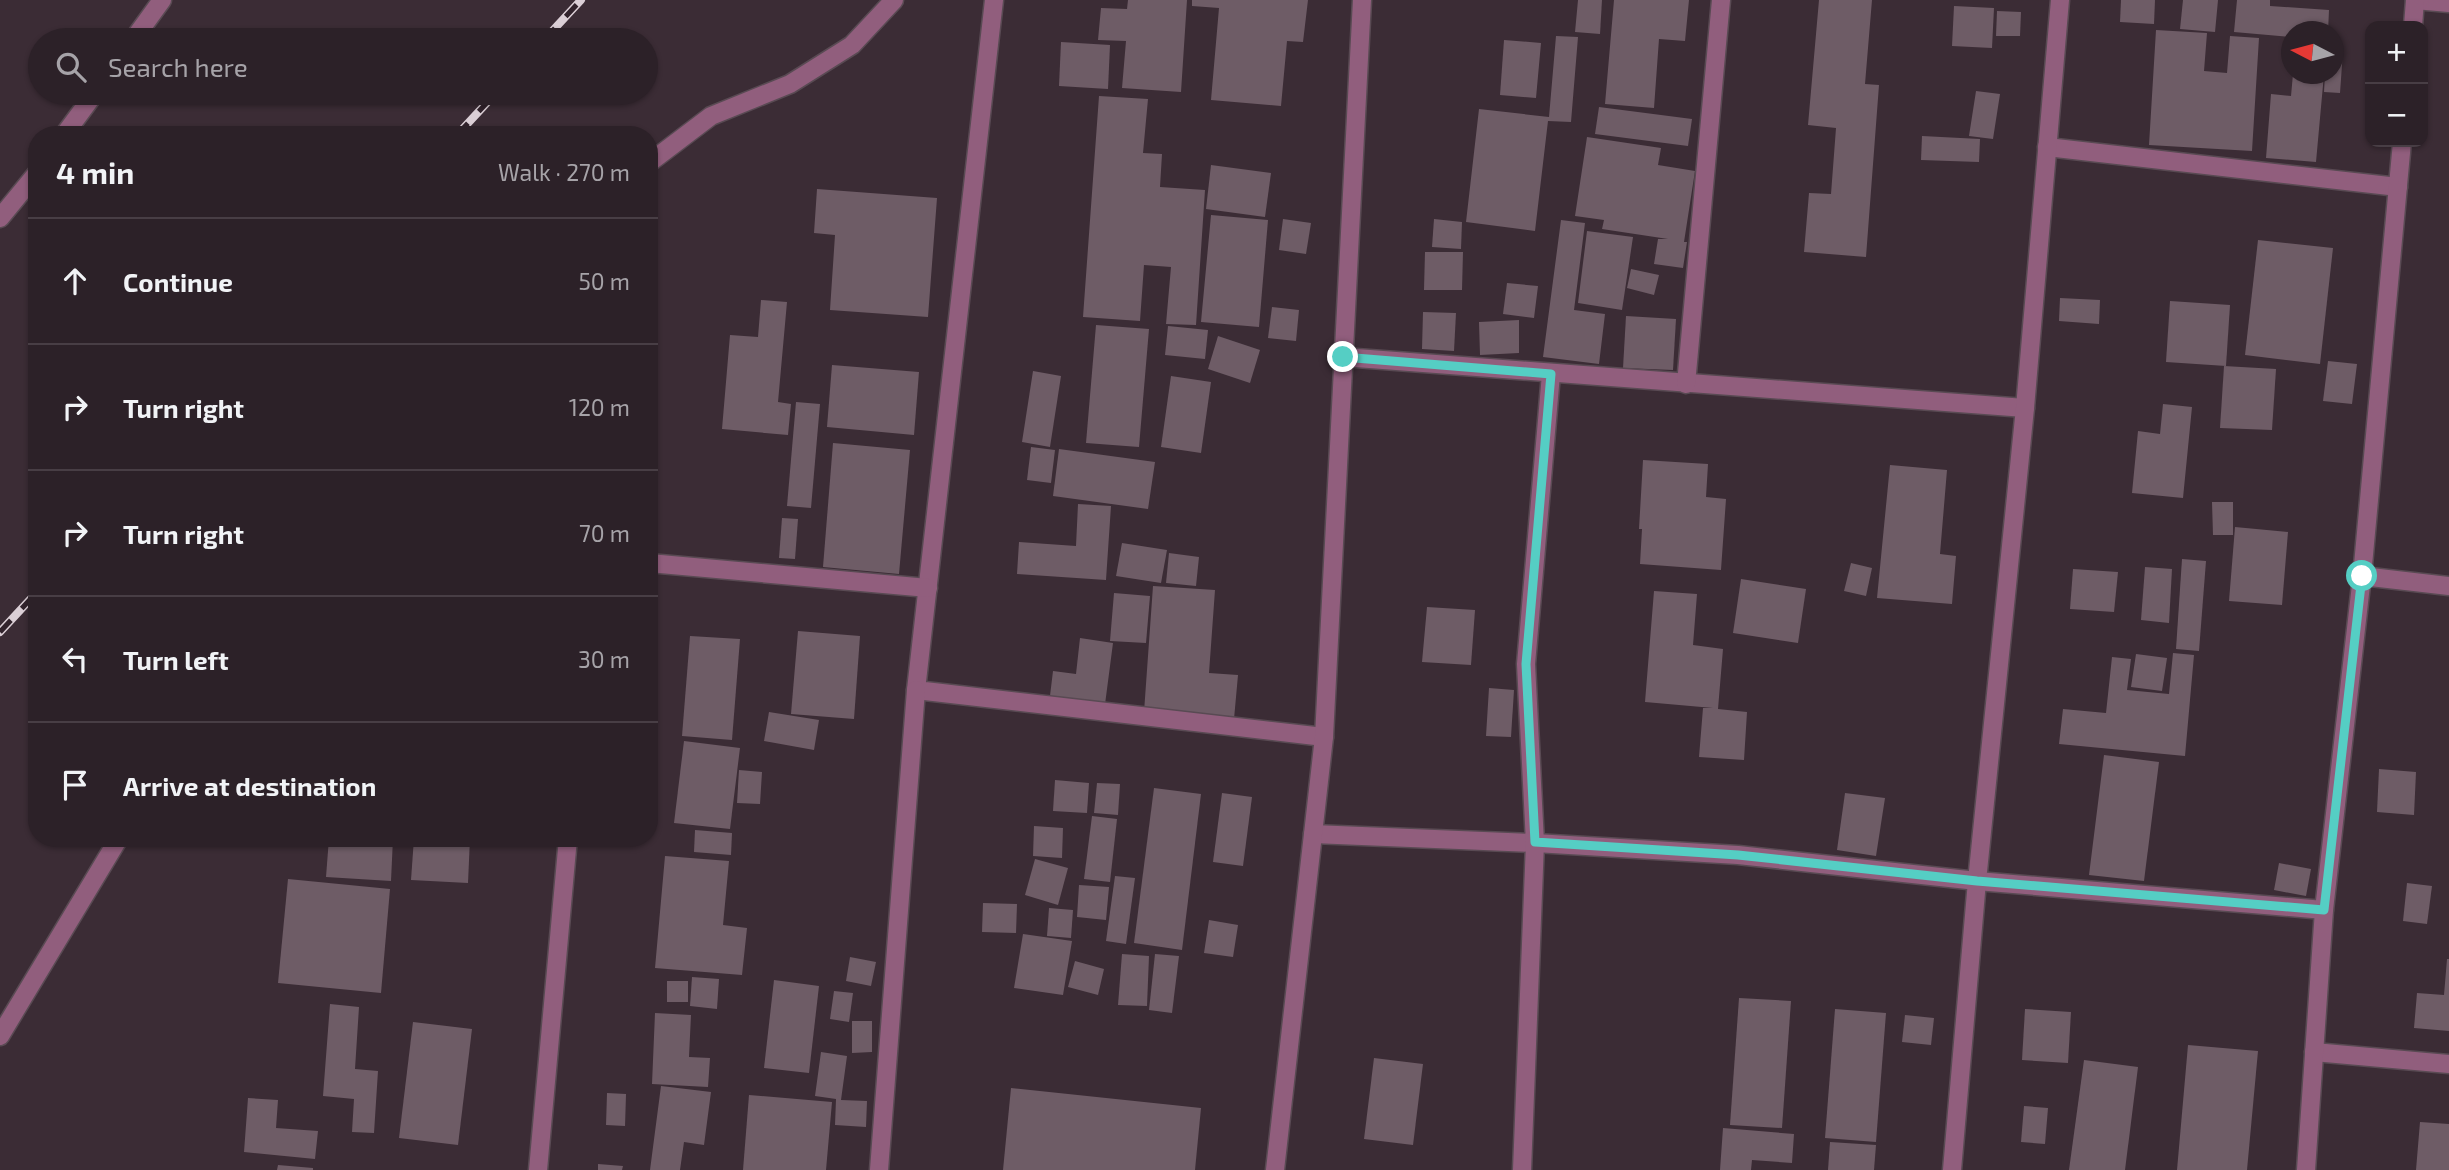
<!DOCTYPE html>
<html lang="en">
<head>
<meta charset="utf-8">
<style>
  body { margin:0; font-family:"Exo 2",sans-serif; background:#342930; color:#f1f3f6 }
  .controls { position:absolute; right:21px; top:21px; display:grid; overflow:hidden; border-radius:14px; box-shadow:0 2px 5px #0004 }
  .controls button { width:63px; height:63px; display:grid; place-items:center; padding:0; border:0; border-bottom:2px solid #483e45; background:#2c2128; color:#f1f3f6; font:35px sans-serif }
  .compass { position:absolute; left:2281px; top:21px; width:63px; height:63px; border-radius:50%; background:#2c2128; box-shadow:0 2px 5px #0004; rotate:276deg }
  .stop { position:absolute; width:21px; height:21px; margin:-16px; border:5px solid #55cec4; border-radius:50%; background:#fff }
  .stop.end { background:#55cec4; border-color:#fff; box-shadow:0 2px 7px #0008 }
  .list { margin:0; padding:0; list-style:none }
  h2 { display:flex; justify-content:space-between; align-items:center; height:91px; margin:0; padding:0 28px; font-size:30px }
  h2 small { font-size:23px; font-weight:400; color:#a6a3a8 }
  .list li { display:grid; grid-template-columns:46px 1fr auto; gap:21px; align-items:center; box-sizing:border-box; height:126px; padding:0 28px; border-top:2px solid #483e45 }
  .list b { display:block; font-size:26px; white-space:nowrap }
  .list em { font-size:23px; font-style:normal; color:#a6a3a8 }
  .icon { flex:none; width:38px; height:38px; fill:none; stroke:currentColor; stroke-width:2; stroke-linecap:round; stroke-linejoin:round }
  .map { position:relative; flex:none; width:2449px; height:1170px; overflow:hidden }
  .search { position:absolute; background:#2c2128; box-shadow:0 2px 5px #0004; left:28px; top:28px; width:630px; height:77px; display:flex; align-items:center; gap:18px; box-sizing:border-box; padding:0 24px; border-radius:38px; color:#a6a3a8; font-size:26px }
  .panel { position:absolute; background:#2c2128; box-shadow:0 2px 5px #0004; left:28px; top:126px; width:630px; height:721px; border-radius:28px }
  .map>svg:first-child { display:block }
  .building { fill:#6e5c66 }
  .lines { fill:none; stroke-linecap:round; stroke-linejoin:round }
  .minor-casing { stroke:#594a53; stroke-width:21 }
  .minor { stroke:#915e7d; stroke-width:18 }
  .rail-casing { stroke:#dbcfd6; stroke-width:8 }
  .rail { stroke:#31222b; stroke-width:5; stroke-dasharray:16; stroke-linecap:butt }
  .route { stroke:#55cec4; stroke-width:9 }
</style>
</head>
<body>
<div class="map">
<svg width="2449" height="1170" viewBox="0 0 2449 1170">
  <rect width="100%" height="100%" fill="#3b2c35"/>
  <g class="building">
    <path d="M 1128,0 L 1187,0 L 1181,92 L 1122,88 L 1126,41 L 1098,40 L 1101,8 L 1127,9 Z"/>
    <path d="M 1192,0 L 1308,0 L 1303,42 L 1287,41 L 1281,106 L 1211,100 L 1219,8 L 1192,6 Z"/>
    <path d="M 1578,0 L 1602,0 L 1600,34 L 1575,32 Z"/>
    <path d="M 1614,0 L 1689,0 L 1685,41 L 1659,39 L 1654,108 L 1605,104 Z"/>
    <path d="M 1819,0 L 1872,0 L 1865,84 L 1879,85 L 1866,257 L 1804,252 L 1809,193 L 1831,194 L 1836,128 L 1808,125 Z"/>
    <path d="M 2121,0 L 2155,0 L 2154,24 L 2120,22 Z"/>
    <path d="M 2183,0 L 2218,0 L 2215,32 L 2180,29 Z"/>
    <path d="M 2237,0 L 2270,0 L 2270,6 L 2329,10 L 2328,32 L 2292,32 L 2292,37 L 2234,32 Z"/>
    <path d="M 1954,6 L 1994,8 L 1992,48 L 1952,46 Z"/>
    <path d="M 1997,11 L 2021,12 L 2020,36 L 1996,36 Z"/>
    <path d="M 2156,30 L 2207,33 L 2204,71 L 2227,73 L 2230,36 L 2259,38 L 2252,151 L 2149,145 Z"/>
    <path d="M 1556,36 L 1578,37 L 1571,122 L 1548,121 L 1535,231 L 1466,222 L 1479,109 L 1549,117 Z"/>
    <path d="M 1504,40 L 1541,43 L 1536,98 L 1500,95 Z"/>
    <path d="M 1061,42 L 1110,45 L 1108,89 L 1059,86 Z"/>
    <path d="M 2334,50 L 2343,51 L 2340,93 L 2324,92 L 2325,74 L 2334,74 Z"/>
    <path d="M 2293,74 L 2324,74 L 2316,162 L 2266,158 L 2271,94 L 2291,96 Z"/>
    <path d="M 1976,91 L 2000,94 L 1993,139 L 1969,136 Z"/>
    <path d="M 1099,96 L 1148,99 L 1143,153 L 1162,154 L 1160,187 L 1205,190 L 1196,325 L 1166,324 L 1171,267 L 1144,265 L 1140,321 L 1083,317 Z"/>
    <path d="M 1599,107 L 1692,119 L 1688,146 L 1595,134 Z"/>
    <path d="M 1922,136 L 1980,139 L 1979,162 L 1921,160 Z"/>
    <path d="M 1587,137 L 1661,148 L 1658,165 L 1695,171 L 1684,242 L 1687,242 L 1683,268 L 1654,264 L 1658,239 L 1668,239 L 1602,229 L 1604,220 L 1575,216 Z"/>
    <path d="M 1211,165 L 1271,173 L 1265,217 L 1206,209 Z"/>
    <path d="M 817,189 L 937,198 L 928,317 L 830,310 L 835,235 L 814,233 Z"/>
    <path d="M 1211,215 L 1268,220 L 1259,327 L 1201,322 Z"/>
    <path d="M 1283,219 L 1311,223 L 1306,254 L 1279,250 Z"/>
    <path d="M 1434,219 L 1462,222 L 1461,249 L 1432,247 Z"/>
    <path d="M 1561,220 L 1585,223 L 1574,310 L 1605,314 L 1599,364 L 1543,357 Z"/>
    <path d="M 1587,231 L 1633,237 L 1622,310 L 1578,303 Z"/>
    <path d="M 2258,240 L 2333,248 L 2320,364 L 2245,355 Z"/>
    <path d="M 1425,252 L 1463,252 L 1462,290 L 1424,290 Z"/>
    <path d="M 1631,269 L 1659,275 L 1654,295 L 1627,288 Z"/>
    <path d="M 1507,283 L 1538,286 L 1534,318 L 1503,314 Z"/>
    <path d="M 2060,298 L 2100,300 L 2099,324 L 2059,321 Z"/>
    <path d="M 761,300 L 787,302 L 778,402 L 791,404 L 788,435 L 722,429 L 730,335 L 758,337 Z"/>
    <path d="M 2170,301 L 2230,305 L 2226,366 L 2166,362 Z"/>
    <path d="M 1272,307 L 1299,310 L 1296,341 L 1268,338 Z"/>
    <path d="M 1423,312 L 1456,313 L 1454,351 L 1422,349 Z"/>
    <path d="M 1626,316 L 1676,319 L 1673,370 L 1623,368 Z"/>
    <path d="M 1519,320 L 1519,353 L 1480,355 L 1479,322 Z"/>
    <path d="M 1096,325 L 1149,329 L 1139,447 L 1086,443 Z"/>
    <path d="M 1168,326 L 1208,330 L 1205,359 L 1165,355 Z"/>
    <path d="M 1218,336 L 1260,350 L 1250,383 L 1208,369 Z"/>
    <path d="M 2328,361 L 2357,364 L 2352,404 L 2323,401 Z"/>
    <path d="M 832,365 L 919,372 L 914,435 L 827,427 Z"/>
    <path d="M 2224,366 L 2276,369 L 2272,430 L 2220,428 Z"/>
    <path d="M 1033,371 L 1061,376 L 1050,447 L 1022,442 Z"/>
    <path d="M 1171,376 L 1211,382 L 1201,453 L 1161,447 Z"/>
    <path d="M 796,402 L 820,404 L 811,508 L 787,506 Z"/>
    <path d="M 2163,404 L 2192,407 L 2183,498 L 2132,493 L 2138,431 L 2160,434 Z"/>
    <path d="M 833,443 L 910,450 L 899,574 L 823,567 Z"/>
    <path d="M 1031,447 L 1055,450 L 1051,483 L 1027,480 Z"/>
    <path d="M 1059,449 L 1155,462 L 1148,509 L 1053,496 Z"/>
    <path d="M 1643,460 L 1708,464 L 1706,497 L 1726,499 L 1721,570 L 1640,564 L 1642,529 L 1639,529 Z"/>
    <path d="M 1890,465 L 1947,470 L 1940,554 L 1956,556 L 1952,604 L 1877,598 Z"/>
    <path d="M 2212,502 L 2233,502 L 2233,535 L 2213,535 Z"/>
    <path d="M 1078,504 L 1111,506 L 1106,580 L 1017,574 L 1019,542 L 1076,546 Z"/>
    <path d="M 782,518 L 798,519 L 795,559 L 779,558 Z"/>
    <path d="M 2235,527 L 2288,532 L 2282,605 L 2229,601 Z"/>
    <path d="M 1122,543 L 1167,550 L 1161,583 L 1116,576 Z"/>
    <path d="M 1169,553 L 1199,557 L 1196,586 L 1166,583 Z"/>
    <path d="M 2182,559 L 2206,561 L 2199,651 L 2176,649 Z"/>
    <path d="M 1851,563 L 1872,568 L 1866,596 L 1844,591 Z"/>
    <path d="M 2145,567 L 2172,569 L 2169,623 L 2141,620 Z"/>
    <path d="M 2073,569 L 2118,572 L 2114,612 L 2070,609 Z"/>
    <path d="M 1741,579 L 1806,589 L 1798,643 L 1733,633 Z"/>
    <path d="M 1153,586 L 1215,590 L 1209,673 L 1238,675 L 1234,719 L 1144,712 Z"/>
    <path d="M 1654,591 L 1697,594 L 1693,645 L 1723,649 L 1718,709 L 1747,712 L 1744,760 L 1699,757 L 1703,708 L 1713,708 L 1645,702 Z"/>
    <path d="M 1114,593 L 1150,596 L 1146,643 L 1110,641 Z"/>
    <path d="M 1427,607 L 1475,610 L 1471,665 L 1422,662 Z"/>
    <path d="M 798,631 L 860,636 L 854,719 L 791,714 Z"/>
    <path d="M 690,636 L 740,639 L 732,740 L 682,736 Z"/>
    <path d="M 1080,638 L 1113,643 L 1104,712 L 1049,704 L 1053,671 L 1076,674 Z"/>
    <path d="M 2173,653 L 2194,655 L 2185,756 L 2059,744 L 2063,709 L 2106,713 L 2112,657 L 2131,659 L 2127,690 L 2169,694 Z"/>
    <path d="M 2136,654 L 2167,658 L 2162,691 L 2131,687 Z"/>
    <path d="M 1489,688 L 1514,690 L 1511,737 L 1486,736 Z"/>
    <path d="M 769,712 L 819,720 L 814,750 L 764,741 Z"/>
    <path d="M 684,741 L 740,748 L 730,829 L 674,823 Z"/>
    <path d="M 2104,755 L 2159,762 L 2144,881 L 2089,875 Z"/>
    <path d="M 2379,769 L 2416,772 L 2414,815 L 2377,812 Z"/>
    <path d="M 739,770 L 762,772 L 760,804 L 737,803 Z"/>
    <path d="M 1055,780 L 1089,783 L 1087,813 L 1053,811 Z"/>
    <path d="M 1097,783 L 1120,784 L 1118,815 L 1094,813 Z"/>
    <path d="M 1154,788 L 1201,794 L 1182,950 L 1134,943 Z"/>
    <path d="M 1222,793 L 1252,797 L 1243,866 L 1213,862 Z"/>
    <path d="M 1845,793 L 1885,798 L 1876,856 L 1837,850 Z"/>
    <path d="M 1092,816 L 1117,819 L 1110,882 L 1084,879 Z"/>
    <path d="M 1034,826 L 1063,828 L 1062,858 L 1033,856 Z"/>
    <path d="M 695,830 L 732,833 L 731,855 L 694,852 Z"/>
    <path d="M 329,838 L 393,838 L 391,881 L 326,877 Z"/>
    <path d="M 414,838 L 470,838 L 468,883 L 411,880 Z"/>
    <path d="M 665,856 L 729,861 L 723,925 L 747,928 L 742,975 L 655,968 Z"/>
    <path d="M 1035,859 L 1068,868 L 1058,905 L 1025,895 Z"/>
    <path d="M 2279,863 L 2311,869 L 2306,896 L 2274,890 Z"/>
    <path d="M 1115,876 L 1135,878 L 1126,944 L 1106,941 Z"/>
    <path d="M 288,879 L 390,889 L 381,993 L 278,983 Z"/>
    <path d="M 2407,883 L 2432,886 L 2427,924 L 2403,921 Z"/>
    <path d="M 1079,885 L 1109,887 L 1106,920 L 1077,917 Z"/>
    <path d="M 983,903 L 1017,904 L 1016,933 L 982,932 Z"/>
    <path d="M 1049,908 L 1073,910 L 1071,938 L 1047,936 Z"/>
    <path d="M 1209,920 L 1238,925 L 1233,957 L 1204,953 Z"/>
    <path d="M 1023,934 L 1072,941 L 1063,995 L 1014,988 Z"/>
    <path d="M 1122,954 L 1149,956 L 1147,1006 L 1118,1005 Z"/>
    <path d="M 1155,954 L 1179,956 L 1172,1013 L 1149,1010 Z"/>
    <path d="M 850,957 L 876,962 L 871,986 L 846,981 Z"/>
    <path d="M 2447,959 L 2449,959 L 2449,1031 L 2414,1028 L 2417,993 L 2444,995 Z"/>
    <path d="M 1075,961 L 1104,969 L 1098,995 L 1068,987 Z"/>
    <path d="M 692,977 L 719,979 L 717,1009 L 690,1006 Z"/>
    <path d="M 774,980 L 819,986 L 809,1073 L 764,1068 Z"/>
    <rect x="667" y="981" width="21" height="21"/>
    <path d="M 834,991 L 853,993 L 849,1022 L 830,1019 Z"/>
    <path d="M 1739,998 L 1791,1001 L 1782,1128 L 1730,1125 Z"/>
    <path d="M 330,1004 L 359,1007 L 355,1069 L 378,1071 L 374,1133 L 352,1132 L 354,1099 L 323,1096 Z"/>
    <path d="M 1835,1009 L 1886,1013 L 1876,1142 L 1825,1138 Z"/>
    <path d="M 2025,1009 L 2071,1012 L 2068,1063 L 2022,1060 Z"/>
    <path d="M 655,1013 L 691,1015 L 689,1057 L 710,1058 L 708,1087 L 652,1084 Z"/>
    <path d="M 1905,1015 L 1934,1018 L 1931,1045 L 1902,1042 Z"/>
    <path d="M 852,1021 L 872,1021 L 872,1052 L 852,1053 Z"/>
    <path d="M 413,1022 L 472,1029 L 458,1145 L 399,1138 Z"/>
    <path d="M 2188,1045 L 2258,1051 L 2247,1170 L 2177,1170 Z"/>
    <path d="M 821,1052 L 847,1056 L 841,1100 L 867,1101 L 866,1127 L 835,1125 L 836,1099 L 815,1096 Z"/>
    <path d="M 1374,1058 L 1423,1064 L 1413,1145 L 1364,1139 Z"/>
    <path d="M 2084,1060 L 2138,1067 L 2125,1170 L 2069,1170 Z"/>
    <path d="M 661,1086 L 711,1092 L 704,1145 L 684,1142 L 680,1170 L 650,1170 Z"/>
    <path d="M 1011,1088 L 1201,1108 L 1195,1170 L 1003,1170 Z"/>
    <path d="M 607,1093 L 626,1094 L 625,1126 L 606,1125 Z"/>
    <path d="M 749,1095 L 832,1102 L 826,1170 L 743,1170 Z"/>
    <path d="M 248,1098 L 278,1100 L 276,1128 L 318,1131 L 315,1159 L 244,1152 Z"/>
    <path d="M 2024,1106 L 2048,1108 L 2045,1144 L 2021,1142 Z"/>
    <path d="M 2420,1122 L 2449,1124 L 2449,1170 L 2416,1170 Z"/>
    <path d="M 1723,1128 L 1794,1134 L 1792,1163 L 1752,1160 L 1751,1170 L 1720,1170 Z"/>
    <path d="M 1830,1142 L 1876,1145 L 1874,1170 L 1828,1170 Z"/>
    <path d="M 598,1164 L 623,1166 L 622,1170 L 598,1170 Z"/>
    <path d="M 278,1165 L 313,1168 L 313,1170 L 277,1170 Z"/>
  </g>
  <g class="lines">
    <g class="minor-casing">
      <g id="minor">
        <path d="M 994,0 L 916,690 L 1324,737"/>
        <path d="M 2415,0 L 2449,3"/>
        <path d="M 2413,26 L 2415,0"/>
        <path d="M 133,40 L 162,0"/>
        <path d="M 64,135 L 95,93"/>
        <path d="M 2047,147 L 2398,187"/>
        <path d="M 649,163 L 711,116 L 790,84 L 852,45 L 894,0"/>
        <path d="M 0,218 L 37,173"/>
        <path d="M 1343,357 L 2025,408"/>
        <path d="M 1686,384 L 1721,0"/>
        <path d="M 649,563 L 928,588"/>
        <path d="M 2362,576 L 2449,586"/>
        <path d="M 1313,834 L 1535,843 L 1738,855 L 1977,881 L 2324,910"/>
        <path d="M 0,1036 L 119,838"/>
        <path d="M 2314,1052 L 2449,1064"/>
        <path d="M 538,1170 L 568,838"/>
        <path d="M 879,1170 L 916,690"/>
        <path d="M 1275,1170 L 1324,737 L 1362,0"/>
        <path d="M 1522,1170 L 1535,843 L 1526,664 L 1551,374"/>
        <path d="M 1952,1170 L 1977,881 L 2025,408 L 2060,0"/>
        <path d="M 2306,1170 L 2324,910 L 2362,576 L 2402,142"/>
      </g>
    </g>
    <use href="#minor" class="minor"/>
    <g class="rail-casing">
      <g id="rail">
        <path d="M 544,40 L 581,0"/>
        <path d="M 457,135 L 496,93"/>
        <path d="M 0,632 L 37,592"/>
      </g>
    </g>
    <use href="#rail" class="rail"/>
  </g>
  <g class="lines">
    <path class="route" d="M 1343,357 L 1551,374 L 1526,664 L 1535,842 L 1738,855 L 1977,881 L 2324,910 L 2362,576"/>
  </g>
</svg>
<div class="controls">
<button>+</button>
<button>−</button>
</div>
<svg class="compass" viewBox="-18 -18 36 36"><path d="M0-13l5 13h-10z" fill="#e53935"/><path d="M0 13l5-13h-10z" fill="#a6a3a8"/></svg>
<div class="stop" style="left:2362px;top:576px"></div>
<div class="stop end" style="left:1343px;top:357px"></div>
<div class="search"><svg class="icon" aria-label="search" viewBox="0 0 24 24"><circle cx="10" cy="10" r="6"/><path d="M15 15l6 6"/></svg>Search here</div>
<section class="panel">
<h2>4 min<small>Walk · 270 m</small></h2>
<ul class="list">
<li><svg class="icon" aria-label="ahead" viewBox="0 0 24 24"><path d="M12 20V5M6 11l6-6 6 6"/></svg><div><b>Continue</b></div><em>50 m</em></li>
<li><svg class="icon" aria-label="right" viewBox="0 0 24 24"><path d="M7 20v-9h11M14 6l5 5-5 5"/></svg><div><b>Turn right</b></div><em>120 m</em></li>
<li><svg class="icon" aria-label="right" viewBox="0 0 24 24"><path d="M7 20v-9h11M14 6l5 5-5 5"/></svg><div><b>Turn right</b></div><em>70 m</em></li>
<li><svg class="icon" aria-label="left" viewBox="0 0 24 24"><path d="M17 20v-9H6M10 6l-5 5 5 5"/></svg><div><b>Turn left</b></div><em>30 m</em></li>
<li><svg class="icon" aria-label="arrive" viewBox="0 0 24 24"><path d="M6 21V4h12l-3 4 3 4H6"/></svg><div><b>Arrive at destination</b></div></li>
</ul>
</section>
</div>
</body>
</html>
